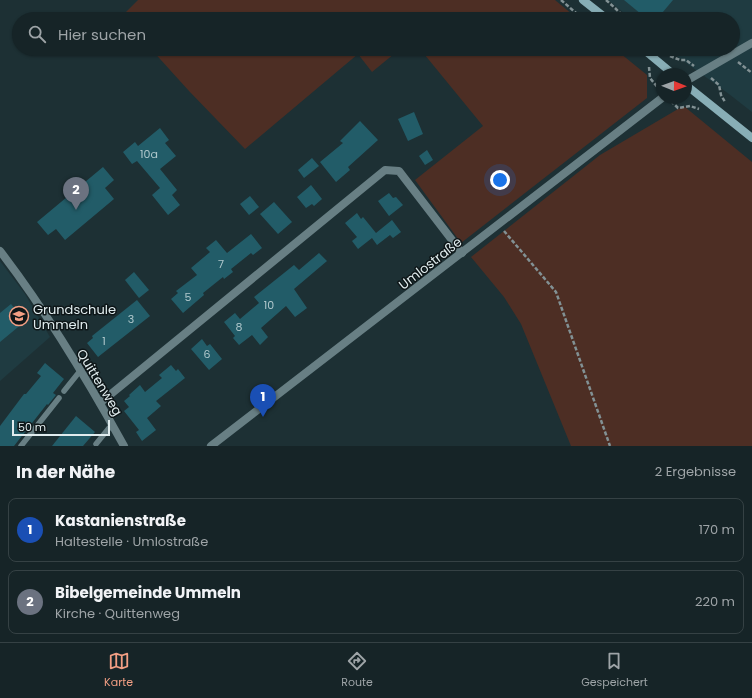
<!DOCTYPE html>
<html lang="de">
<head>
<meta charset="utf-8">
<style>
  body { margin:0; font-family:Poppins,sans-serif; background:#233033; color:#f1f3f6 }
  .compass { position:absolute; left:656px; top:68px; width:36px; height:36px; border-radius:50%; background:#162427; box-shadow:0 1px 3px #0004; rotate:91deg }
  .scale { position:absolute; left:12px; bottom:10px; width:98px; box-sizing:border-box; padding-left:4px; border:2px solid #e0ecee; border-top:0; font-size:11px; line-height:14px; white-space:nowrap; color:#e0ecee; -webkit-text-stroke:3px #0e1618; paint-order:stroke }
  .you { position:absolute; left:500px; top:180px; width:14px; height:14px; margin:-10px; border:3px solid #fff; border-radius:50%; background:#1a73e8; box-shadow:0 0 0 6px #1a73e833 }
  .badge { display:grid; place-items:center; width:26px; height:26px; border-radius:50%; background:#f39f84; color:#fff; font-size:13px; font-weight:700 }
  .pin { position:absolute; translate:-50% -33px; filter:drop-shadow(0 1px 2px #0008) }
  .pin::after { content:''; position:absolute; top:21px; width:14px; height:12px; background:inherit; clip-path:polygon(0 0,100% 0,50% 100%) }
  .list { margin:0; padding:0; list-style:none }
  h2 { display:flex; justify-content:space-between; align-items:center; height:52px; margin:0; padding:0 16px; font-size:17px }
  h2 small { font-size:13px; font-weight:400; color:#9ea4a7 }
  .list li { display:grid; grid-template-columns:26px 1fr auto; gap:12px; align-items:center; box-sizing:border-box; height:64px; margin:0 8px 8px; padding:0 8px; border:1px solid #354144; border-radius:8px }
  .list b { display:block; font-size:15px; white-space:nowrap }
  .list p { margin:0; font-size:13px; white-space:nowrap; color:#9ea4a7 }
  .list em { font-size:13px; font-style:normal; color:#9ea4a7 }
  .icon { flex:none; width:22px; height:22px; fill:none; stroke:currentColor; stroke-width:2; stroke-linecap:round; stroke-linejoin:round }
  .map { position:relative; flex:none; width:752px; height:446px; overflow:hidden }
  .search { position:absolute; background:#162427; box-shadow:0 1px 3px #0004; left:12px; right:12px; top:12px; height:44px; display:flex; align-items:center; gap:10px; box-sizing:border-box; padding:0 14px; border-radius:22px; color:#9ea4a7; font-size:15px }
  .sheet { height:196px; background:#162427 }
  nav { display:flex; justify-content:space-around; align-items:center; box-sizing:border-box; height:56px; border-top:1px solid #354144; background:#162427; font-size:11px; color:#9ea4a7 }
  nav a { display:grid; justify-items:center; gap:2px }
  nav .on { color:#f39f84 }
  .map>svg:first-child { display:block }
  .built { fill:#1f3b41 }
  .green { fill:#4d2e24 }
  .building { fill:#225c68 }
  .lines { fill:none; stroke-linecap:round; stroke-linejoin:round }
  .path { stroke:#829194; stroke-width:2.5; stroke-dasharray:4 2; stroke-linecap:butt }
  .lane { stroke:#687f84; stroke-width:5.5 }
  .street { stroke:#687f84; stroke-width:8 }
  .secondary { stroke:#88aeb6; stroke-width:8 }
  .labels { text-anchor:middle; stroke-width:3; stroke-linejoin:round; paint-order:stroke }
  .number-label { font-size:11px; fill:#b0c8cc }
  .street-label { font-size:13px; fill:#e0ecee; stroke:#0e1618 }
  .poi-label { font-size:13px; fill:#e0ecee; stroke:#0e1618; text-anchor:start }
</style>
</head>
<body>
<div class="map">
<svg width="752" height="446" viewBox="0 0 752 446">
  <rect width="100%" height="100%" fill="#1d3034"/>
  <g class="built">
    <path d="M 608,0 L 752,0 L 752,112 L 729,94 L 667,49 L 733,49 L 733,19 L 631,19 Z"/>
    <path d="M 0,261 L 25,294 L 50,337 L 0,381 Z"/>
  </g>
  <g class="green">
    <path d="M 138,0 L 555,0 L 578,19 L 125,19 L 122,16 Z"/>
    <path d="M 151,49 L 400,49 L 372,72 L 358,54 L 245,149 L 189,91 Z"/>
    <path d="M 420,49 L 615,49 L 647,75 L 647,98 L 461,243 L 415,180 L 483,126 Z"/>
    <path d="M 685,107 L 752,162 L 752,446 L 571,446 L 521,324 L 504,297 L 471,257 L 600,155 L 678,109 Z"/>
  </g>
  <g class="building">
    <path d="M 624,0 L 673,0 L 657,19 L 647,19 Z"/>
    <path d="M 414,112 L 423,134 L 408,141 L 398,119 Z"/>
    <path d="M 360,121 L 378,140 L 348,167 L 350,170 L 336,182 L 320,162 L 343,143 L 340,141 Z"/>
    <path d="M 160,128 L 169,140 L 165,143 L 176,156 L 160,169 L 177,190 L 172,195 L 180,205 L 168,215 L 152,195 L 160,188 L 137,161 L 132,164 L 123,152 L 135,142 L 138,146 Z"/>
    <path d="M 427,150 L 433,160 L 425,165 L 419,156 Z"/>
    <path d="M 312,158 L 319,166 L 304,178 L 298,170 Z"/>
    <path d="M 103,167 L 114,180 L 105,188 L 114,199 L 65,240 L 56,229 L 48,235 L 37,222 Z"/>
    <path d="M 311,185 L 322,199 L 314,206 L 312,204 L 306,208 L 297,197 Z"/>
    <path d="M 389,193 L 393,198 L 396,197 L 403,205 L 389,216 L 378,201 Z"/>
    <path d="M 250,196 L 259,207 L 249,215 L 240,204 Z"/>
    <path d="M 274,202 L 292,222 L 278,234 L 260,214 Z"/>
    <path d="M 357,213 L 361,219 L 363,217 L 376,233 L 392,220 L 401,232 L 393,238 L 390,235 L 377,245 L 372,238 L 358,249 L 352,241 L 357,237 L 345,223 Z"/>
    <path d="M 251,234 L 262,248 L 253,255 L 251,253 L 231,269 L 233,272 L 224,279 L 223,277 L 203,293 L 204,295 L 183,313 L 171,299 L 178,293 L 176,291 L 197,275 L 191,268 L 210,252 L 206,248 L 216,240 L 227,253 Z"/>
    <path d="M 319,253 L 327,261 L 294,289 L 307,308 L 295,317 L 286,306 L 261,328 L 268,337 L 260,345 L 252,335 L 239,345 L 233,338 L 235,336 L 224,322 L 235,313 L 240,319 L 259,303 L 254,297 L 294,265 L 299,270 Z"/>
    <path d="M 134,272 L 149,290 L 139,298 L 125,280 Z"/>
    <path d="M 137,300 L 150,316 L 98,357 L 87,343 L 93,338 L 92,336 Z"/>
    <path d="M 11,304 L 15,309 L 19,306 L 29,318 L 0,342 L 0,313 Z"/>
    <path d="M 202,339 L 207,346 L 210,344 L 222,359 L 209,370 L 191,349 Z"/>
    <path d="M 45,363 L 64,379 L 53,393 L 56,395 L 48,405 L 47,404 L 14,446 L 0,446 L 0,426 L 24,394 L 26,394 L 41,376 L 37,373 Z"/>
    <path d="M 171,365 L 176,371 L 178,369 L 185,378 L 156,401 L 161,406 L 147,418 L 156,430 L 142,441 L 136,432 L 139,430 L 124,411 L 129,407 L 124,401 L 130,396 L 129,395 L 140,385 L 145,392 L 162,378 L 159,375 Z"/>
    <path d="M 76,416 L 95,432 L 83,446 L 52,446 Z"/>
  </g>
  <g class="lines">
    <g class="path">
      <path d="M 561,0 L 583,19"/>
      <path d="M 606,0 L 615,8 L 626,19"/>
      <path d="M 627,49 L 635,55"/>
      <path d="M 670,56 L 680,60 L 686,60 L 694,66"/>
      <path d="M 738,62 L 752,73"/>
      <path d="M 649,67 L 650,78 L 659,89"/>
      <path d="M 711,78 L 719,85 L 721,95 L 725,102"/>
      <path d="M 671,101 L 678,108 L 690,106 L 699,109"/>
      <path d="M 504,231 L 556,292 L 610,446"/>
    </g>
    <g class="lane">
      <path d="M 64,391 L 80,371"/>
      <path d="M 96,444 L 109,428 L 113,425"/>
      <path d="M 21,446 L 59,398"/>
    </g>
    <g class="street">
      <path d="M 686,81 L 752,43"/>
      <path d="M 0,251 C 47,312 87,379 124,446"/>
      <path d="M 100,403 L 385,170 L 399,171 L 462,253"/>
      <path d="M 211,446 L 662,98"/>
    </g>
    <g class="secondary">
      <path d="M 583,0 L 607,19"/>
      <path d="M 643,49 L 673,74"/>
      <path d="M 686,85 L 752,138"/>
    </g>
  </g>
  <defs>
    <g id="school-ring" transform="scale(1)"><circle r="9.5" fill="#0e1618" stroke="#f39f84" stroke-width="1.5"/><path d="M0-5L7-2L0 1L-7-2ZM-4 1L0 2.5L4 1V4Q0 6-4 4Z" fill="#f39f84"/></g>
  </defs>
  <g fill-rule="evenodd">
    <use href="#school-ring" x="19" y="316"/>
  </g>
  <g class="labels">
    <g class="number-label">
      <text x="149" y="158">10a</text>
      <text x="221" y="268">7</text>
      <text x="188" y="301">5</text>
      <text x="269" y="309">10</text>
      <text x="131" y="323">3</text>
      <text x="239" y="331">8</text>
      <text x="104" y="345">1</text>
      <text x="207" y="358">6</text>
    </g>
    <g class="street-label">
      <text transform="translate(430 263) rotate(-38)" y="5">Umlostraße</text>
      <text transform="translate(100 382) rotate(59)" y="5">Quittenweg</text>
    </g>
    <g class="poi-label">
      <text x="33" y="314">Grundschule<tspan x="33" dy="15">Ummeln</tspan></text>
    </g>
  </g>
</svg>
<svg class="compass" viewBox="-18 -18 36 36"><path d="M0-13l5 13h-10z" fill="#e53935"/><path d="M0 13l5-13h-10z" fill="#9ea4a7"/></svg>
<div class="scale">50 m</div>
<div class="you"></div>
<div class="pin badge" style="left:263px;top:417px;background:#1a4fb4">1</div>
<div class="pin badge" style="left:76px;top:210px;background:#6b7280">2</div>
<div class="search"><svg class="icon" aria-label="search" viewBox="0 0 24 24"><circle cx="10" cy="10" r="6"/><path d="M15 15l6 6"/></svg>Hier suchen</div>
</div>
<section class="sheet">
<h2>In der Nähe<small>2 Ergebnisse</small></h2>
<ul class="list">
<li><span class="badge" style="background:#1a4fb4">1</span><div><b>Kastanienstraße</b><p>Haltestelle · Umlostraße</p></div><em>170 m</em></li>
<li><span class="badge" style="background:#6b7280">2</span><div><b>Bibelgemeinde Ummeln</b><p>Kirche · Quittenweg</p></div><em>220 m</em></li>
</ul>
</section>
<nav>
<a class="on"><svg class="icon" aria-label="map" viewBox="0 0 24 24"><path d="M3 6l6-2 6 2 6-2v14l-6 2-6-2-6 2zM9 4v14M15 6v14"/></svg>Karte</a>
<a><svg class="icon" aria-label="directions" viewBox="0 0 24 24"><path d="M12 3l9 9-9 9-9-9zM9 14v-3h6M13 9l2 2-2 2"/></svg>Route</a>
<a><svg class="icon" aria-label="saved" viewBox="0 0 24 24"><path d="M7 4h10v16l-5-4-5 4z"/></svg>Gespeichert</a>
</nav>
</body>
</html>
